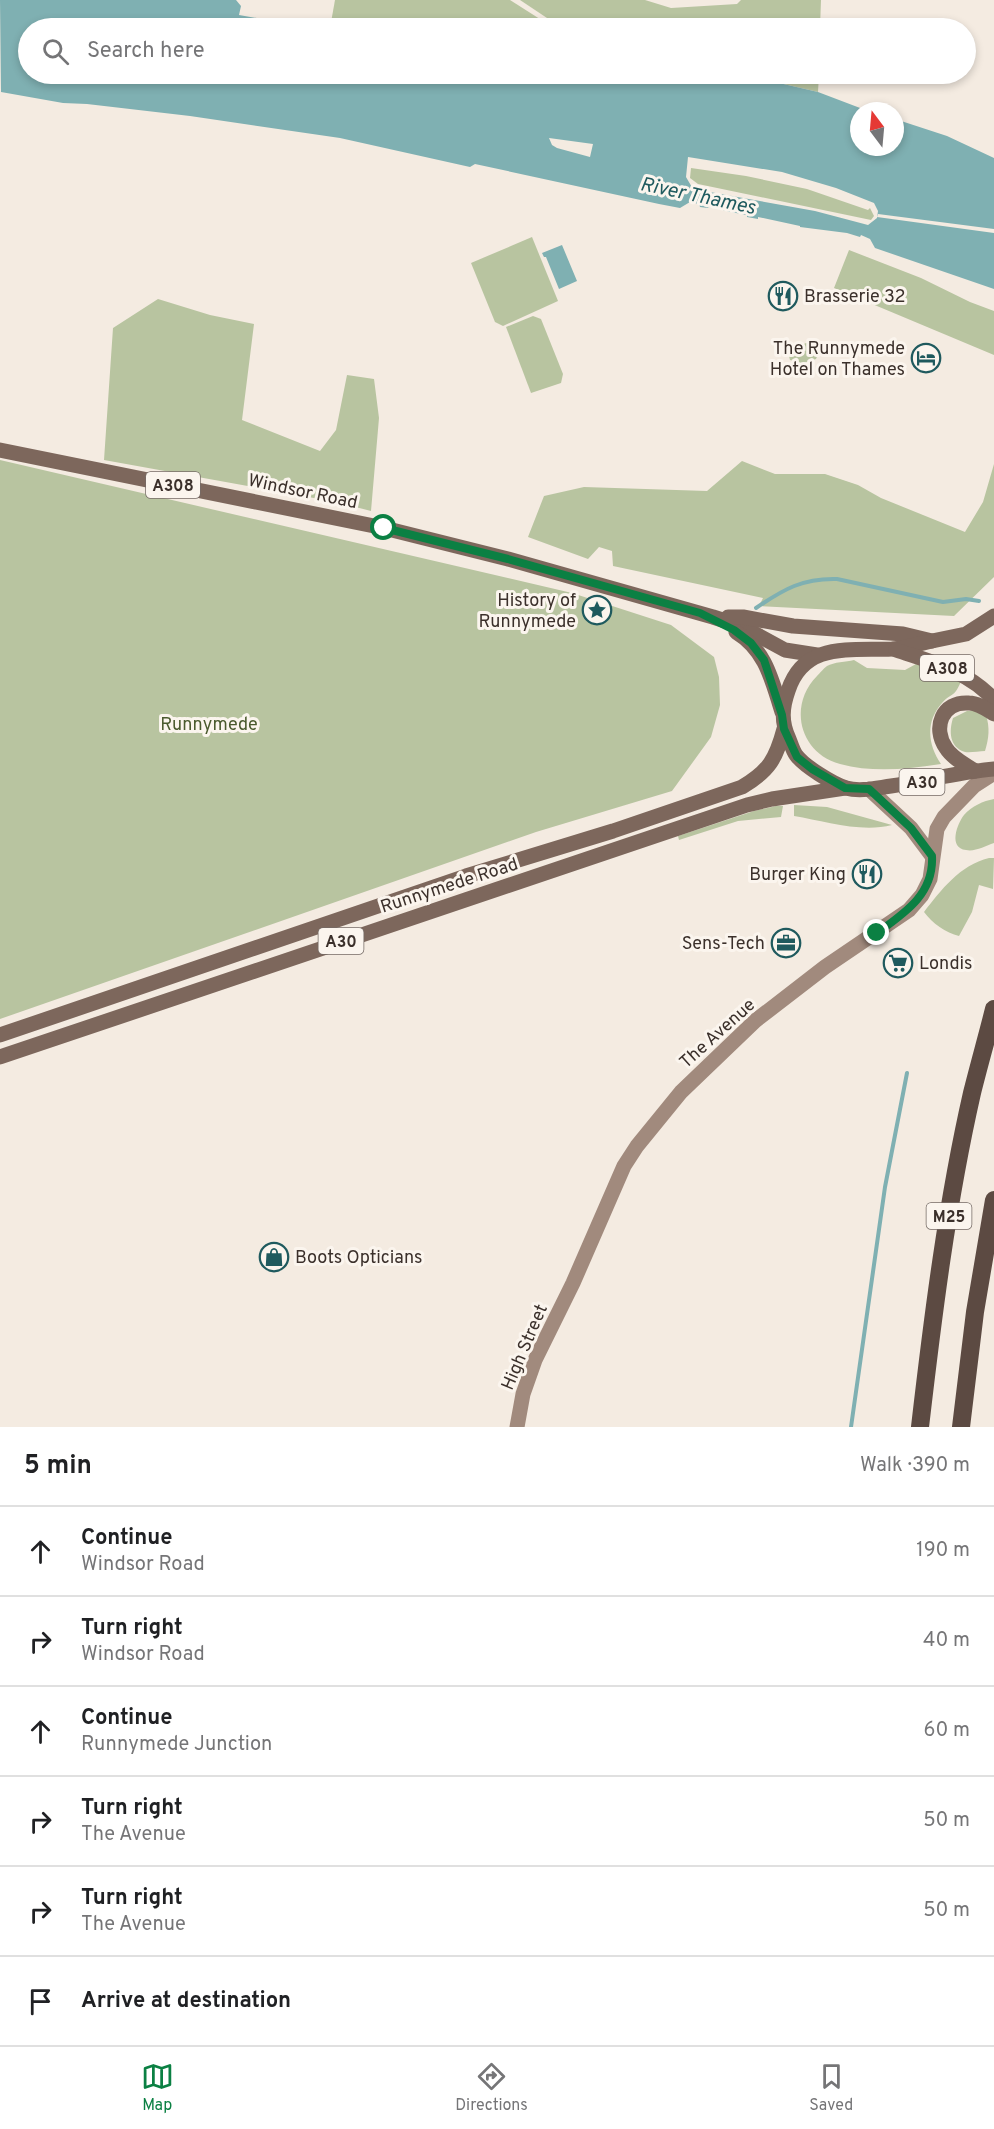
<!DOCTYPE html>
<html lang="en">
<head>
<meta charset="utf-8">
<style>
  body { margin:0; font-family:Overpass,sans-serif; background:#f6f6f6; color:#202124 }
  .compass { position:absolute; left:850px; top:102px; width:54px; height:54px; border-radius:50%; background:#fff; box-shadow:0 3px 9px #0003; rotate:344deg }
  .stop { position:absolute; width:18px; height:18px; margin:-14px; border:4px solid #0b8043; border-radius:50%; background:#fff }
  .stop.end { background:#0b8043; border-color:#fff; box-shadow:0 2px 6px #0008 }
  .list { margin:0; padding:0; list-style:none }
  h2 { display:flex; justify-content:space-between; align-items:center; height:78px; margin:0; padding:0 24px; font-size:26px }
  h2 small { font-size:20px; font-weight:400; color:#757577 }
  .list li { display:grid; grid-template-columns:39px 1fr auto; gap:18px; align-items:center; box-sizing:border-box; height:90px; padding:0 24px; border-top:2px solid #e0e0e0 }
  .list b { display:block; font-size:22px; white-space:nowrap }
  .list p { margin:0; font-size:20px; white-space:nowrap; color:#757577 }
  .list em { font-size:20px; font-style:normal; color:#757577 }
  .icon { flex:none; width:33px; height:33px; fill:none; stroke:currentColor; stroke-width:2; stroke-linecap:round; stroke-linejoin:round }
  .map { position:relative; flex:none; width:994px; height:1427px; overflow:hidden }
  .search { position:absolute; background:#fff; box-shadow:0 3px 9px #0003; left:18px; right:18px; top:18px; height:66px; display:flex; align-items:center; gap:15px; box-sizing:border-box; padding:0 21px; border-radius:33px; color:#757577; font-size:22px }
  .sheet { height:618px; background:#fff }
  nav { display:flex; justify-content:space-around; align-items:center; box-sizing:border-box; height:84px; border-top:2px solid #e0e0e0; background:#fff; font-size:16px; color:#757577 }
  nav a { display:grid; justify-items:center; gap:3px }
  nav .on { color:#0b8043 }
  .map>svg:first-child { display:block }
  .green { fill:#b8c4a0 }
  .water { fill:#7fb0b2; fill-rule:evenodd }
  .pier { fill:#f4ebe1 }
  .lines { fill:none; stroke-linecap:round; stroke-linejoin:round }
  .stream { stroke:#7fb0b2; stroke-width:4 }
  .secondary { stroke:#a18a7d; stroke-width:15 }
  .primary { stroke:#7d675c; stroke-width:15 }
  .highway { stroke:#5c4a42; stroke-width:18 }
  .route { stroke:#0b8043; stroke-width:8 }
  .labels { text-anchor:middle; stroke-width:6; stroke-linejoin:round; paint-order:stroke }
  .shield { fill:#fbf5ee; stroke:#756b66; stroke-width:1.5 }
  .shield-label { font-size:16px; font-weight:bold; fill:#3b302b }
  .poi-label { font-size:18px; fill:#3b302b; stroke:#fbf5ee; text-anchor:end }
  .street-label { font-size:18px; fill:#3b302b; stroke:#fbf5ee }
  .park-label { font-size:18px; fill:#4a5a2e; stroke:#fbf5ee }
  .water-label { font-size:20px; font-style:italic; fill:#1f5a5e; stroke:#fbf5ee }
</style>
</head>
<body>
<div class="map">
<svg width="994" height="1427" viewBox="0 0 994 1427">
  <rect width="100%" height="100%" fill="#f4ebe1"/>
  <g class="green">
    <path d="M 335,0 L 510,0 L 554,28 L 330,28 Z"/>
    <path d="M 520,0 L 645,0 L 671,8 L 737,4 L 741,0 L 821,0 L 820,28 L 562,28 Z"/>
    <path d="M 732,74 L 819,74 L 818,92 L 740,74 Z"/>
    <path d="M 691,168 L 746,176 L 807,189 L 868,210 L 870,208 L 874,216 L 871,220 L 698,184 L 690,178 Z"/>
    <path d="M 532,237 L 558,301 L 503,326 L 495,322 L 471,263 Z"/>
    <path d="M 849,250 L 921,278 L 970,302 L 994,311 L 994,355 L 834,288 Z"/>
    <path d="M 158,299 L 210,315 L 254,324 L 242,420 L 320,451 L 336,430 L 347,375 L 374,379 L 379,418 L 371,511 L 336,502 L 104,460 L 113,328 Z"/>
    <path d="M 533,316 L 541,319 L 563,374 L 561,383 L 531,393 L 506,327 Z"/>
    <path d="M 806,343 C 815,344 821,350 816,359 L 801,364 L 790,360 L 789,356 L 792,350 Z"/>
    <path d="M 0,460 L 572,593 L 671,625 L 714,657 L 719,677 L 720,705 L 711,737 L 672,791 L 536,832 L 0,1019 Z"/>
    <path d="M 742,461 L 775,474 L 825,474 L 858,485 L 881,498 L 965,532 L 983,502 L 994,464 L 994,577 L 954,616 L 759,606 L 763,598 L 613,566 L 612,551 L 599,547 L 588,559 L 528,537 L 544,496 L 584,487 L 707,491 Z"/>
    <path d="M 854,660 L 867,668 L 905,670 L 916,664 L 962,679 C 954,699 953,691 942,703 C 925,722 928,745 941,764 C 908,769 873,773 840,764 C 799,753 788,705 817,676 C 820,673 824,668 827,666 C 834,662 846,662 854,660 Z"/>
    <path d="M 967,711 L 977,711 L 986,715 C 990,728 989,738 985,751 C 979,751 970,753 965,752 C 949,747 949,731 953,718 Z"/>
    <path d="M 994,799 L 994,843 C 985,846 975,852 966,850 C 948,848 957,824 964,815 C 972,806 983,801 994,799 Z"/>
    <path d="M 794,805 L 827,807 L 892,825 C 861,833 824,821 794,816 Z"/>
    <path d="M 776,806 L 783,806 L 781,817 L 738,821 L 679,840 L 678,836 L 754,811 Z"/>
    <path d="M 989,858 L 994,858 L 993,889 L 979,885 L 972,912 L 959,936 C 946,933 932,923 924,912 C 941,890 960,865 989,858 Z"/>
  </g>
  <g class="water">
    <path d="M 0,0 L 236,0 L 241,6 L 239,15 L 262,19 L 266,23 L 280,26 L 288,24 L 308,28 L 28,28 L 28,74 L 740,74 L 818,92 L 868,111 L 859,111 L 859,147 L 895,147 L 895,119 L 947,136 L 994,158 L 994,289 L 875,248 L 870,239 L 861,235 L 860,237 L 847,233 L 800,227 L 800,226 L 758,217 L 758,219 L 747,217 L 747,215 C 734,213 721,210 709,206 L 708,208 L 700,207 L 699,204 L 690,202 L 680,208 L 659,204 L 475,164 L 470,167 L 340,138 L 190,116 L 87,104 L 63,103 L 1,92 ZM 549,138 L 593,144 L 590,157 L 557,148 L 552,145 ZM 688,157 L 782,172 L 836,188 L 874,203 L 878,211 L 877,218 L 868,225 L 815,211 L 693,189 L 686,177 Z"/>
    <path d="M 562,245 L 577,281 L 559,289 L 546,257 L 544,257 L 542,253 Z"/>
  </g>
  <path class="pier" d="M 878,214 L 994,229 L 994,233 L 877,217 Z"/>
  <g class="lines">
    <g class="stream">
      <path d="M 756,608 C 784,589 803,578 837,579 L 943,602 L 966,599 L 979,601"/>
      <path d="M 851,1427 L 885,1187 L 907,1073"/>
    </g>
    <g class="secondary">
      <path d="M 869,789 L 911,828 L 932,856"/>
      <path d="M 517,1427 L 523,1394 L 535,1360 L 573,1283 L 624,1166 L 637,1146 L 681,1092 L 755,1021 L 825,967 L 909,910 L 922,895 L 930,879 L 937,829 L 944,817 L 974,786 L 994,773"/>
    </g>
    <g class="primary">
      <path d="M 0,450 L 384,528 L 508,559 L 713,617 L 741,626 L 785,650 L 817,655"/>
      <path d="M 728,617 L 743,617 L 793,626 L 903,634 L 932,641 L 966,634 L 994,616"/>
      <path d="M 736,632 C 766,650 772,681 782,712"/>
      <path d="M 932,641 C 919,644 905,648 892,649 C 851,651 804,641 788,691 C 782,708 781,722 789,739 C 791,744 793,751 796,755 C 804,766 833,784 846,788 C 860,792 876,788 891,786 C 925,781 959,772 994,769"/>
      <path d="M 896,650 C 931,662 969,671 994,700"/>
      <path d="M 975,771 C 965,764 952,758 946,748 C 932,728 942,701 969,703 C 978,703 986,709 994,714"/>
      <path d="M 0,1035 L 466,876 L 613,831 L 742,787 C 769,771 776,759 784,729"/>
      <path d="M 0,1057 L 747,805 L 772,799 L 845,788"/>
    </g>
    <g class="highway">
      <path d="M 920,1427 C 933,1315 947,1203 972,1093 C 979,1065 987,1037 994,1009"/>
      <path d="M 961,1427 L 975,1312 L 994,1200"/>
    </g>
  </g>
  <g class="lines">
    <path class="route" d="M 384,528 L 508,559 L 700,613 L 734,630 L 751,643 L 764,660 L 782,715 L 784,729 L 797,757 L 812,769 L 845,788 L 869,789 L 911,828 L 932,856 C 934,894 905,913 877,933"/>
  </g>
  <defs>
    <g id="restaurant-ring" transform="scale(1.5)"><circle r="9.5" fill="#fbf5ee" stroke="#1f5a5e" stroke-width="1.5"/><path d="M-5-6h1v4h1v-4h1v4h1v-4h1v5L-1.5 .5V6h-2V.5L-5-1ZM5-6V6H3V1.5H1.5Q1.5-4 5-6Z" fill="#1f5a5e"/></g>
    <g id="hotel-ring" transform="scale(1.5)"><circle r="9.5" fill="#fbf5ee" stroke="#1f5a5e" stroke-width="1.5"/><path d="M-6-4.5h1.5V1H6V5H4.5V3h-9V5H-6ZM-4 0a1.8 1.8 0 1 1 3.6 0ZM.5 0V-2.5h3Q6-2.5 6 0Z" fill="#1f5a5e"/></g>
    <g id="sight-ring" transform="scale(1.5)"><circle r="9.5" fill="#fbf5ee" stroke="#1f5a5e" stroke-width="1.5"/><path d="M0-6L1.8-2.2L6-1.7L2.9 1.2L3.7 5.4L0 3.3L-3.7 5.4L-2.9 1.2L-6-1.7L-1.8-2.2Z" fill="#1f5a5e"/></g>
    <g id="office-ring" transform="scale(1.5)"><circle r="9.5" fill="#fbf5ee" stroke="#1f5a5e" stroke-width="1.5"/><path d="M-6-3h4V-5.5h4V-3h4V5H-6ZM-1-4.5V-3h2v-1.5ZM-6 0V1H6V0Z" fill="#1f5a5e"/></g>
    <g id="supermarket-ring" transform="scale(1.5)"><circle r="9.5" fill="#fbf5ee" stroke="#1f5a5e" stroke-width="1.5"/><path d="M-6-5.5h2.5l.6 2H6L4.5 2H-2.5L-4.4-4H-6ZM-1.5 3.2a1.3 1.3 0 1 0 .1 0ZM3 3.2a1.3 1.3 0 1 0 .1 0Z" fill="#1f5a5e"/></g>
    <g id="shop-ring" transform="scale(1.5)"><circle r="9.5" fill="#fbf5ee" stroke="#1f5a5e" stroke-width="1.5"/><path d="M-5-2.5h2.3a2.7 3.5 0 0 1 5.4 0H5L5.5 6h-11ZM-1.5-2.5h3a1.5 2.3 0 0 0-3 0Z" fill="#1f5a5e"/></g>
  </defs>
  <g fill-rule="evenodd">
    <use href="#restaurant-ring" x="783" y="296"/>
    <use href="#hotel-ring" x="926" y="358"/>
    <use href="#sight-ring" x="597" y="610"/>
    <use href="#restaurant-ring" x="867" y="874"/>
    <use href="#office-ring" x="786" y="943"/>
    <use href="#supermarket-ring" x="898" y="963"/>
    <use href="#shop-ring" x="274" y="1257"/>
  </g>
  <g class="labels">
    <g class="shield">
      <rect x="146" y="472" width="54" height="26" rx="4.5"/>
      <rect x="920" y="655" width="54" height="26" rx="4.5"/>
      <rect x="899.5" y="769" width="45" height="26" rx="4.5"/>
      <rect x="318.5" y="928" width="45" height="26" rx="4.5"/>
      <rect x="926.5" y="1203" width="45" height="26" rx="4.5"/>
    </g>
    <g class="shield-label">
      <text x="173" y="491">A308</text>
      <text x="947" y="674">A308</text>
      <text x="922" y="788">A30</text>
      <text x="341" y="947">A30</text>
      <text x="949" y="1222">M25</text>
    </g>
    <g class="poi-label">
      <text x="804" y="302" text-anchor="start">Brasserie 32</text>
      <text x="905" y="354">The Runnymede<tspan x="905" dy="21">Hotel on Thames</tspan></text>
      <text x="576" y="606">History of<tspan x="576" dy="21">Runnymede</tspan></text>
      <text x="846" y="880">Burger King</text>
      <text x="765" y="949">Sens-Tech</text>
      <text x="919" y="969" text-anchor="start">Londis</text>
      <text x="295" y="1263" text-anchor="start">Boots Opticians</text>
    </g>
    <g class="street-label">
      <text transform="translate(303 491) rotate(12)" y="6">Windsor Road</text>
      <text transform="translate(449 885) rotate(-18)" y="6">Runnymede Road</text>
      <text transform="translate(717 1033) rotate(-42)" y="6">The Avenue</text>
      <text transform="translate(524 1347) rotate(-67)" y="6">High Street</text>
    </g>
    <g class="park-label">
      <text x="209" y="730">Runnymede</text>
    </g>
    <g class="water-label">
      <text transform="translate(698 195) rotate(12)" y="7">River Thames</text>
    </g>
  </g>
</svg>
<svg class="compass" viewBox="-18 -18 36 36"><path d="M0-13l5 13h-10z" fill="#e53935"/><path d="M0 13l5-13h-10z" fill="#757577"/></svg>
<div class="stop" style="left:384px;top:528px"></div>
<div class="stop end" style="left:877px;top:933px"></div>
<div class="search"><svg class="icon" aria-label="search" viewBox="0 0 24 24"><circle cx="10" cy="10" r="6"/><path d="M15 15l6 6"/></svg>Search here</div>
</div>
<section class="sheet">
<h2>5 min<small>Walk · 390 m</small></h2>
<ul class="list">
<li><svg class="icon" aria-label="ahead" viewBox="0 0 24 24"><path d="M12 20V5M6 11l6-6 6 6"/></svg><div><b>Continue</b><p>Windsor Road</p></div><em>190 m</em></li>
<li><svg class="icon" aria-label="right" viewBox="0 0 24 24"><path d="M7 20v-9h11M14 6l5 5-5 5"/></svg><div><b>Turn right</b><p>Windsor Road</p></div><em>40 m</em></li>
<li><svg class="icon" aria-label="ahead" viewBox="0 0 24 24"><path d="M12 20V5M6 11l6-6 6 6"/></svg><div><b>Continue</b><p>Runnymede Junction</p></div><em>60 m</em></li>
<li><svg class="icon" aria-label="right" viewBox="0 0 24 24"><path d="M7 20v-9h11M14 6l5 5-5 5"/></svg><div><b>Turn right</b><p>The Avenue</p></div><em>50 m</em></li>
<li><svg class="icon" aria-label="right" viewBox="0 0 24 24"><path d="M7 20v-9h11M14 6l5 5-5 5"/></svg><div><b>Turn right</b><p>The Avenue</p></div><em>50 m</em></li>
<li><svg class="icon" aria-label="arrive" viewBox="0 0 24 24"><path d="M6 21V4h12l-3 4 3 4H6"/></svg><div><b>Arrive at destination</b></div></li>
</ul>
</section>
<nav>
<a class="on"><svg class="icon" aria-label="map" viewBox="0 0 24 24"><path d="M3 6l6-2 6 2 6-2v14l-6 2-6-2-6 2zM9 4v14M15 6v14"/></svg>Map</a>
<a><svg class="icon" aria-label="directions" viewBox="0 0 24 24"><path d="M12 3l9 9-9 9-9-9zM9 14v-3h6M13 9l2 2-2 2"/></svg>Directions</a>
<a><svg class="icon" aria-label="saved" viewBox="0 0 24 24"><path d="M7 4h10v16l-5-4-5 4z"/></svg>Saved</a>
</nav>
</body>
</html>
